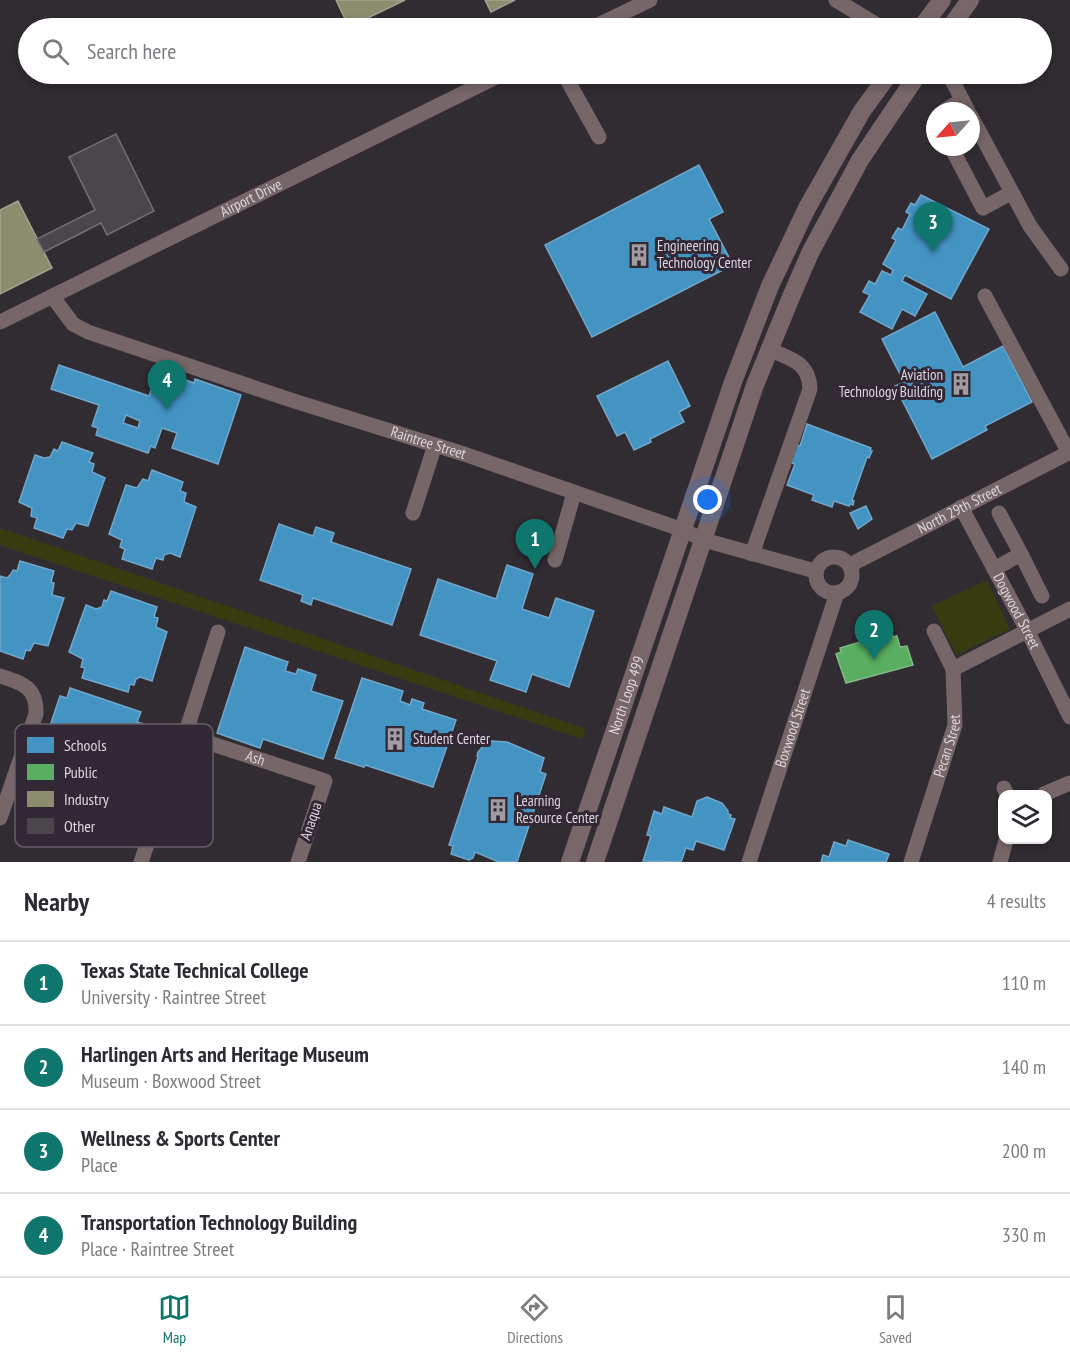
<!DOCTYPE html>
<html lang="en">
<head>
<meta charset="utf-8">
<style>
  body { margin:0; font-family:"PT Sans Narrow",sans-serif; background:#f2f2f3; color:#2b2b33 }
  .controls { position:absolute; right:18px; bottom:18px; display:grid; overflow:hidden; border-radius:12px; box-shadow:0 3px 9px #0003 }
  .controls button { width:54px; height:54px; display:grid; place-items:center; padding:0; border:0; border-bottom:2px solid #e1e1e2; background:#fff; color:#2b2b33; font:30px sans-serif }
  .compass { position:absolute; left:926px; top:102px; width:54px; height:54px; border-radius:50%; background:#fff; box-shadow:0 3px 9px #0003; rotate:243deg }
  .you { position:absolute; left:708px; top:500px; width:21px; height:21px; margin:-15px; border:4px solid #fff; border-radius:50%; background:#1a73e8; box-shadow:0 0 0 9px #1a73e833 }
  .badge { display:grid; place-items:center; width:39px; height:39px; border-radius:50%; background:#0f766e; color:#fff; font-size:20px; font-weight:700 }
  .pin { position:absolute; translate:-50% -50px; filter:drop-shadow(0 2px 3px #0008) }
  .pin::after { content:''; position:absolute; top:32px; width:21px; height:18px; background:inherit; clip-path:polygon(0 0,100% 0,50% 100%) }
  .list { margin:0; padding:0; list-style:none }
  h2 { display:flex; justify-content:space-between; align-items:center; height:78px; margin:0; padding:0 24px; font-size:26px }
  h2 small { font-size:20px; font-weight:400; color:#7c7c81 }
  .list li { display:grid; grid-template-columns:39px 1fr auto; gap:18px; align-items:center; box-sizing:border-box; height:84px; padding:0 24px; border-top:2px solid #e1e1e2 }
  .list b { display:block; font-size:22px; white-space:nowrap }
  .list p { margin:0; font-size:20px; white-space:nowrap; color:#7c7c81 }
  .list em { font-size:20px; font-style:normal; color:#7c7c81 }
  .icon { flex:none; width:33px; height:33px; fill:none; stroke:currentColor; stroke-width:2; stroke-linecap:round; stroke-linejoin:round }
  .map { position:relative; flex:none; width:1070px; height:862px; overflow:hidden }
  .search { position:absolute; background:#fff; box-shadow:0 3px 9px #0003; left:18px; right:18px; top:18px; height:66px; display:flex; align-items:center; gap:15px; box-sizing:border-box; padding:0 21px; border-radius:33px; color:#7c7c81; font-size:22px }
  .sheet { height:414px; background:#fff }
  nav { display:flex; justify-content:space-around; align-items:center; box-sizing:border-box; height:84px; border-top:2px solid #e1e1e2; background:#fff; font-size:16px; color:#7c7c81 }
  nav a { display:grid; justify-items:center; gap:3px }
  nav .on { color:#0f766e }
  .map>svg:first-child { display:block }
  .park { fill:#383a0f }
  .schools { fill:#4393c3; stroke:#71a7cb; stroke-width:1.5; fill-rule:evenodd }
  .public { fill:#5aae61; stroke:#81ba87; stroke-width:1.5 }
  .industry { fill:#8c8c6e; stroke:#a4a290; stroke-width:1.5 }
  .building { fill:#4b464c; stroke:#746f75; stroke-width:1.5 }
  .lines { fill:none; stroke-linecap:round; stroke-linejoin:round }
  .minor { stroke:#776667; stroke-width:15 }
  .major { stroke:#786669; stroke-width:18 }
  .labels { text-anchor:middle; stroke-width:6; stroke-linejoin:round; paint-order:stroke }
  .street-label { font-size:15px; fill:#ddd7df; stroke:#322835 }
  .poi-label { font-size:15px; fill:#ddd7df; stroke:#322835; text-anchor:start }
  .key { fill:#322835; stroke:#655d68; stroke-width:1.5 }
  .key-label { font-size:16px; fill:#ddd7df }
</style>
</head>
<body>
<div class="map">
<svg width="1070" height="862" viewBox="0 0 1070 862">
  <rect width="100%" height="100%" fill="#312b32"/>
  <g class="park">
    <path d="M 0,528 L 586,729 L 582,739 L 0,545 Z"/>
    <path d="M 987,580 L 1010,629 L 956,655 L 932,606 Z"/>
  </g>
  <g class="schools">
    <path d="M 699,165 L 723,212 L 709,219 L 733,265 L 592,337 L 545,245 Z"/>
    <path d="M 921,195 L 989,229 L 951,299 L 905,275 L 902,281 L 927,294 L 915,316 L 902,309 L 892,329 L 860,312 L 870,295 L 863,292 L 869,281 L 875,284 L 882,271 L 891,275 L 893,270 L 883,264 L 896,240 L 892,238 L 898,228 L 902,230 L 910,214 L 906,212 L 911,203 L 915,205 Z"/>
    <path d="M 935,312 L 963,367 L 1003,346 L 1032,402 L 985,426 L 987,430 L 932,459 L 895,386 L 904,382 L 882,339 Z"/>
    <path d="M 668,361 L 690,406 L 679,412 L 684,422 L 650,439 L 651,442 L 634,450 L 625,432 L 617,436 L 597,396 Z"/>
    <path d="M 59,365 L 149,396 L 158,370 L 194,383 L 195,379 L 241,395 L 218,464 L 172,448 L 177,433 L 162,428 L 155,448 L 151,446 L 148,453 L 96,435 L 98,428 L 92,426 L 99,405 L 51,389 ZM 126,415 L 140,421 L 138,428 L 123,423 Z"/>
    <path d="M 807,424 L 871,448 L 870,451 L 872,451 L 869,458 L 867,457 L 852,500 L 854,501 L 853,505 L 850,504 L 849,506 L 834,501 L 832,507 L 812,500 L 814,495 L 787,485 L 795,464 L 783,460 L 789,443 L 800,446 Z"/>
    <path d="M 62,442 L 93,453 L 89,462 L 94,464 L 92,472 L 105,478 L 88,526 L 76,523 L 72,530 L 67,529 L 63,538 L 34,528 L 37,518 L 31,516 L 32,508 L 19,502 L 35,455 L 44,458 L 50,457 L 54,449 L 58,451 Z"/>
    <path d="M 152,470 L 183,482 L 180,491 L 186,493 L 184,502 L 196,507 L 180,557 L 170,553 L 164,555 L 163,560 L 156,558 L 152,569 L 122,559 L 125,549 L 120,547 L 122,540 L 109,534 L 126,485 L 137,488 L 143,479 L 148,481 Z"/>
    <path d="M 866,506 L 872,519 L 858,529 L 850,513 Z"/>
    <path d="M 279,524 L 313,536 L 316,527 L 334,533 L 331,542 L 411,569 L 392,625 L 313,598 L 311,605 L 301,601 L 303,595 L 260,580 Z"/>
    <path d="M 20,561 L 54,571 L 51,582 L 54,583 L 52,595 L 64,598 L 48,646 L 34,643 L 30,651 L 26,650 L 23,659 L 0,651 L 0,576 L 7,578 L 11,574 L 13,570 L 17,571 Z"/>
    <path d="M 507,565 L 533,574 L 522,609 L 549,618 L 556,598 L 594,611 L 569,687 L 532,674 L 526,692 L 490,680 L 497,661 L 420,635 L 438,579 L 496,599 Z"/>
    <path d="M 111,591 L 157,607 L 154,617 L 158,618 L 156,627 L 167,632 L 152,681 L 140,677 L 136,679 L 134,685 L 130,684 L 128,692 L 82,678 L 85,668 L 81,667 L 83,659 L 69,652 L 86,605 L 96,609 L 102,607 L 104,600 L 107,601 Z"/>
    <path d="M 245,647 L 288,662 L 285,671 L 296,674 L 298,669 L 316,675 L 311,691 L 343,701 L 323,759 L 263,739 L 260,748 L 217,733 Z"/>
    <path d="M 362,678 L 403,691 L 400,701 L 410,705 L 412,699 L 424,703 L 422,709 L 456,720 L 433,787 L 365,765 L 364,767 L 335,758 Z"/>
    <path d="M 70,688 L 141,712 L 137,722 L 143,724 L 132,755 L 126,753 L 123,763 L 53,740 L 55,731 L 49,729 L 60,696 L 67,698 Z"/>
    <path d="M 492,741 L 507,742 L 544,758 L 540,772 L 546,774 L 517,862 L 499,862 L 475,852 L 473,858 L 469,860 L 451,854 L 453,846 L 449,845 L 478,757 L 477,756 L 478,752 L 484,745 Z"/>
    <path d="M 707,797 L 722,803 L 728,811 L 728,814 L 731,815 L 730,818 L 735,819 L 724,850 L 696,841 L 693,850 L 686,848 L 681,862 L 643,861 L 651,836 L 647,835 L 654,811 L 662,814 L 664,807 L 692,817 L 697,801 Z"/>
    <path d="M 848,840 L 889,854 L 886,862 L 821,862 L 823,855 L 829,857 L 834,842 L 846,846 Z"/>
  </g>
  <path class="public" d="M 880,629 L 882,634 L 891,631 L 893,637 L 897,636 L 900,647 L 907,646 L 913,665 L 846,683 L 836,654 L 841,652 L 840,648 L 874,638 L 872,631 Z"/>
  <g class="industry">
    <path d="M 336,0 L 405,0 L 349,27 Z"/>
    <path d="M 485,0 L 515,0 L 491,12 Z"/>
    <path d="M 18,201 L 52,268 L 0,294 L 0,210 Z"/>
  </g>
  <path class="building" d="M 116,134 L 154,211 L 107,235 L 101,223 L 44,252 L 37,239 L 95,210 L 69,157 Z"/>
  <g class="lines">
    <g class="minor">
      <path d="M 836,0 L 882,28"/>
      <path d="M 592,28 L 650,0"/>
      <path d="M 564,74 L 599,137"/>
      <path d="M 947,74 L 951,78 L 968,111"/>
      <path d="M 944,111 L 962,100"/>
      <path d="M 971,116 L 1030,226 L 1061,269"/>
      <path d="M 951,147 L 983,208 L 1011,193"/>
      <path id="s1" d="M 52,296 L 73,324 L 88,332 L 294,401 L 464,454 L 683,530 L 704,540 L 815,571"/>
      <path d="M 985,296 L 1069,453"/>
      <path id="s2" d="M 0,322 L 502,74"/>
      <path id="s3" d="M 961,507 L 1027,630 L 1070,717"/>
      <path d="M 413,513 L 435,445"/>
      <path d="M 999,513 L 1021,554"/>
      <path d="M 752,554 L 810,389 C 809,362 791,359 770,350"/>
      <circle cx="834" cy="575" r="18"/>
      <path d="M 555,560 L 574,493"/>
      <path id="s4" d="M 850,565 L 1070,452"/>
      <path d="M 994,569 L 1021,554 L 1042,596"/>
      <path d="M 953,669 L 1070,609"/>
      <path d="M 0,676 C 22,683 37,687 36,714 L 0,818"/>
      <path id="s5" d="M 185,735 L 325,781 L 298,862"/>
      <path d="M 1004,788 L 1007,794"/>
      <path d="M 1044,794 L 1070,783"/>
      <path d="M 141,862 L 185,735 L 218,632"/>
      <path id="s6" d="M 749,862 L 837,593"/>
      <path id="s7" d="M 911,862 L 955,725 L 953,669 L 934,631"/>
      <path d="M 1000,862 L 1006,840"/>
    </g>
    <g class="major">
      <path d="M 921,28 L 942,0"/>
      <path d="M 950,28 L 970,0"/>
      <path id="s8" d="M 570,862 L 733,382 L 770,286 L 807,208 L 862,111 L 889,74"/>
      <path d="M 595,862 L 755,385 L 791,297 L 810,253 L 860,160 L 918,74"/>
    </g>
  </g>
  <defs>
    <g id="building-bare" transform="scale(1.8)"><path d="M-4-6H4V6H1V3H-1V6H-4ZM-2.5-4.3h1.7v1.8h-1.7ZM.8-4.3h1.7v1.8H.8ZM-2.5-1h1.7V.8h-1.7ZM.8-1h1.7V.8H.8Z" fill="#a19ba2" stroke="#322835" stroke-width="2.5" paint-order="stroke"/></g>
  </defs>
  <g fill-rule="evenodd">
    <use href="#building-bare" x="639" y="255"/>
    <use href="#building-bare" x="961" y="384"/>
    <use href="#building-bare" x="395" y="739"/>
    <use href="#building-bare" x="498" y="810"/>
  </g>
  <g class="labels">
    <g class="street-label">
      <text dy="5" stroke="none"><textPath href="#s2" startOffset="280">Airport Drive</textPath></text>
      <text dy="5" stroke="none"><textPath href="#s1" startOffset="410">Raintree Street</textPath></text>
      <text dy="5" stroke="none"><textPath href="#s4" startOffset="123">North 29th Street</textPath></text>
      <text dy="5" stroke="none"><textPath href="#s3" startOffset="118">Dogwood Street</textPath></text>
      <text dy="5" stroke="none"><textPath href="#s8" startOffset="176">North Loop 499</textPath></text>
      <text dy="5" stroke="none"><textPath href="#s6" startOffset="141">Boxwood Street</textPath></text>
      <text dy="5" stroke="none"><textPath href="#s7" startOffset="122">Pecan Street</textPath></text>
      <text dy="5" stroke="none"><textPath href="#s5" startOffset="74">Ash</textPath></text>
      <text transform="translate(311 821) rotate(-71)" y="5">Anaqua</text>
    </g>
    <g class="poi-label">
      <text x="657" y="251">Engineering<tspan x="657" dy="17">Technology Center</tspan></text>
      <text x="943" y="380" text-anchor="end">Aviation<tspan x="943" dy="17">Technology Building</tspan></text>
      <text x="413" y="744">Student Center</text>
      <text x="516" y="806">Learning<tspan x="516" dy="17">Resource Center</tspan></text>
    </g>
  </g>
  <rect x="15" y="724" width="198" height="123" rx="9" class="key"/>
  <rect x="27" y="737" width="27" height="16" fill="#4393c3"/>
  <rect x="27" y="764" width="27" height="16" fill="#5aae61"/>
  <rect x="27" y="791" width="27" height="16" fill="#8c8c6e"/>
  <rect x="27" y="818" width="27" height="16" fill="#4b464c"/>
  <g class="key-label">
    <text x="64" y="751">Schools</text>
    <text x="64" y="778">Public</text>
    <text x="64" y="805">Industry</text>
    <text x="64" y="832">Other</text>
  </g>
</svg>
<div class="controls">
<button><svg class="icon" aria-label="layers" viewBox="0 0 24 24"><path d="M12 4l9 5-9 5-9-5zM3 14l9 5 9-5"/></svg></button>
</div>
<svg class="compass" viewBox="-18 -18 36 36"><path d="M0-13l5 13h-10z" fill="#e53935"/><path d="M0 13l5-13h-10z" fill="#7c7c81"/></svg>
<div class="you"></div>
<div class="pin badge" style="left:535px;top:569px">1</div>
<div class="pin badge" style="left:874px;top:660px">2</div>
<div class="pin badge" style="left:933px;top:252px">3</div>
<div class="pin badge" style="left:167px;top:410px">4</div>
<div class="search"><svg class="icon" aria-label="search" viewBox="0 0 24 24"><circle cx="10" cy="10" r="6"/><path d="M15 15l6 6"/></svg>Search here</div>
</div>
<section class="sheet">
<h2>Nearby<small>4 results</small></h2>
<ul class="list">
<li><span class="badge">1</span><div><b>Texas State Technical College</b><p>University · Raintree Street</p></div><em>110 m</em></li>
<li><span class="badge">2</span><div><b>Harlingen Arts and Heritage Museum</b><p>Museum · Boxwood Street</p></div><em>140 m</em></li>
<li><span class="badge">3</span><div><b>Wellness &amp; Sports Center</b><p>Place</p></div><em>200 m</em></li>
<li><span class="badge">4</span><div><b>Transportation Technology Building</b><p>Place · Raintree Street</p></div><em>330 m</em></li>
</ul>
</section>
<nav>
<a class="on"><svg class="icon" aria-label="map" viewBox="0 0 24 24"><path d="M3 6l6-2 6 2 6-2v14l-6 2-6-2-6 2zM9 4v14M15 6v14"/></svg>Map</a>
<a><svg class="icon" aria-label="directions" viewBox="0 0 24 24"><path d="M12 3l9 9-9 9-9-9zM9 14v-3h6M13 9l2 2-2 2"/></svg>Directions</a>
<a><svg class="icon" aria-label="saved" viewBox="0 0 24 24"><path d="M7 4h10v16l-5-4-5 4z"/></svg>Saved</a>
</nav>
</body>
</html>
